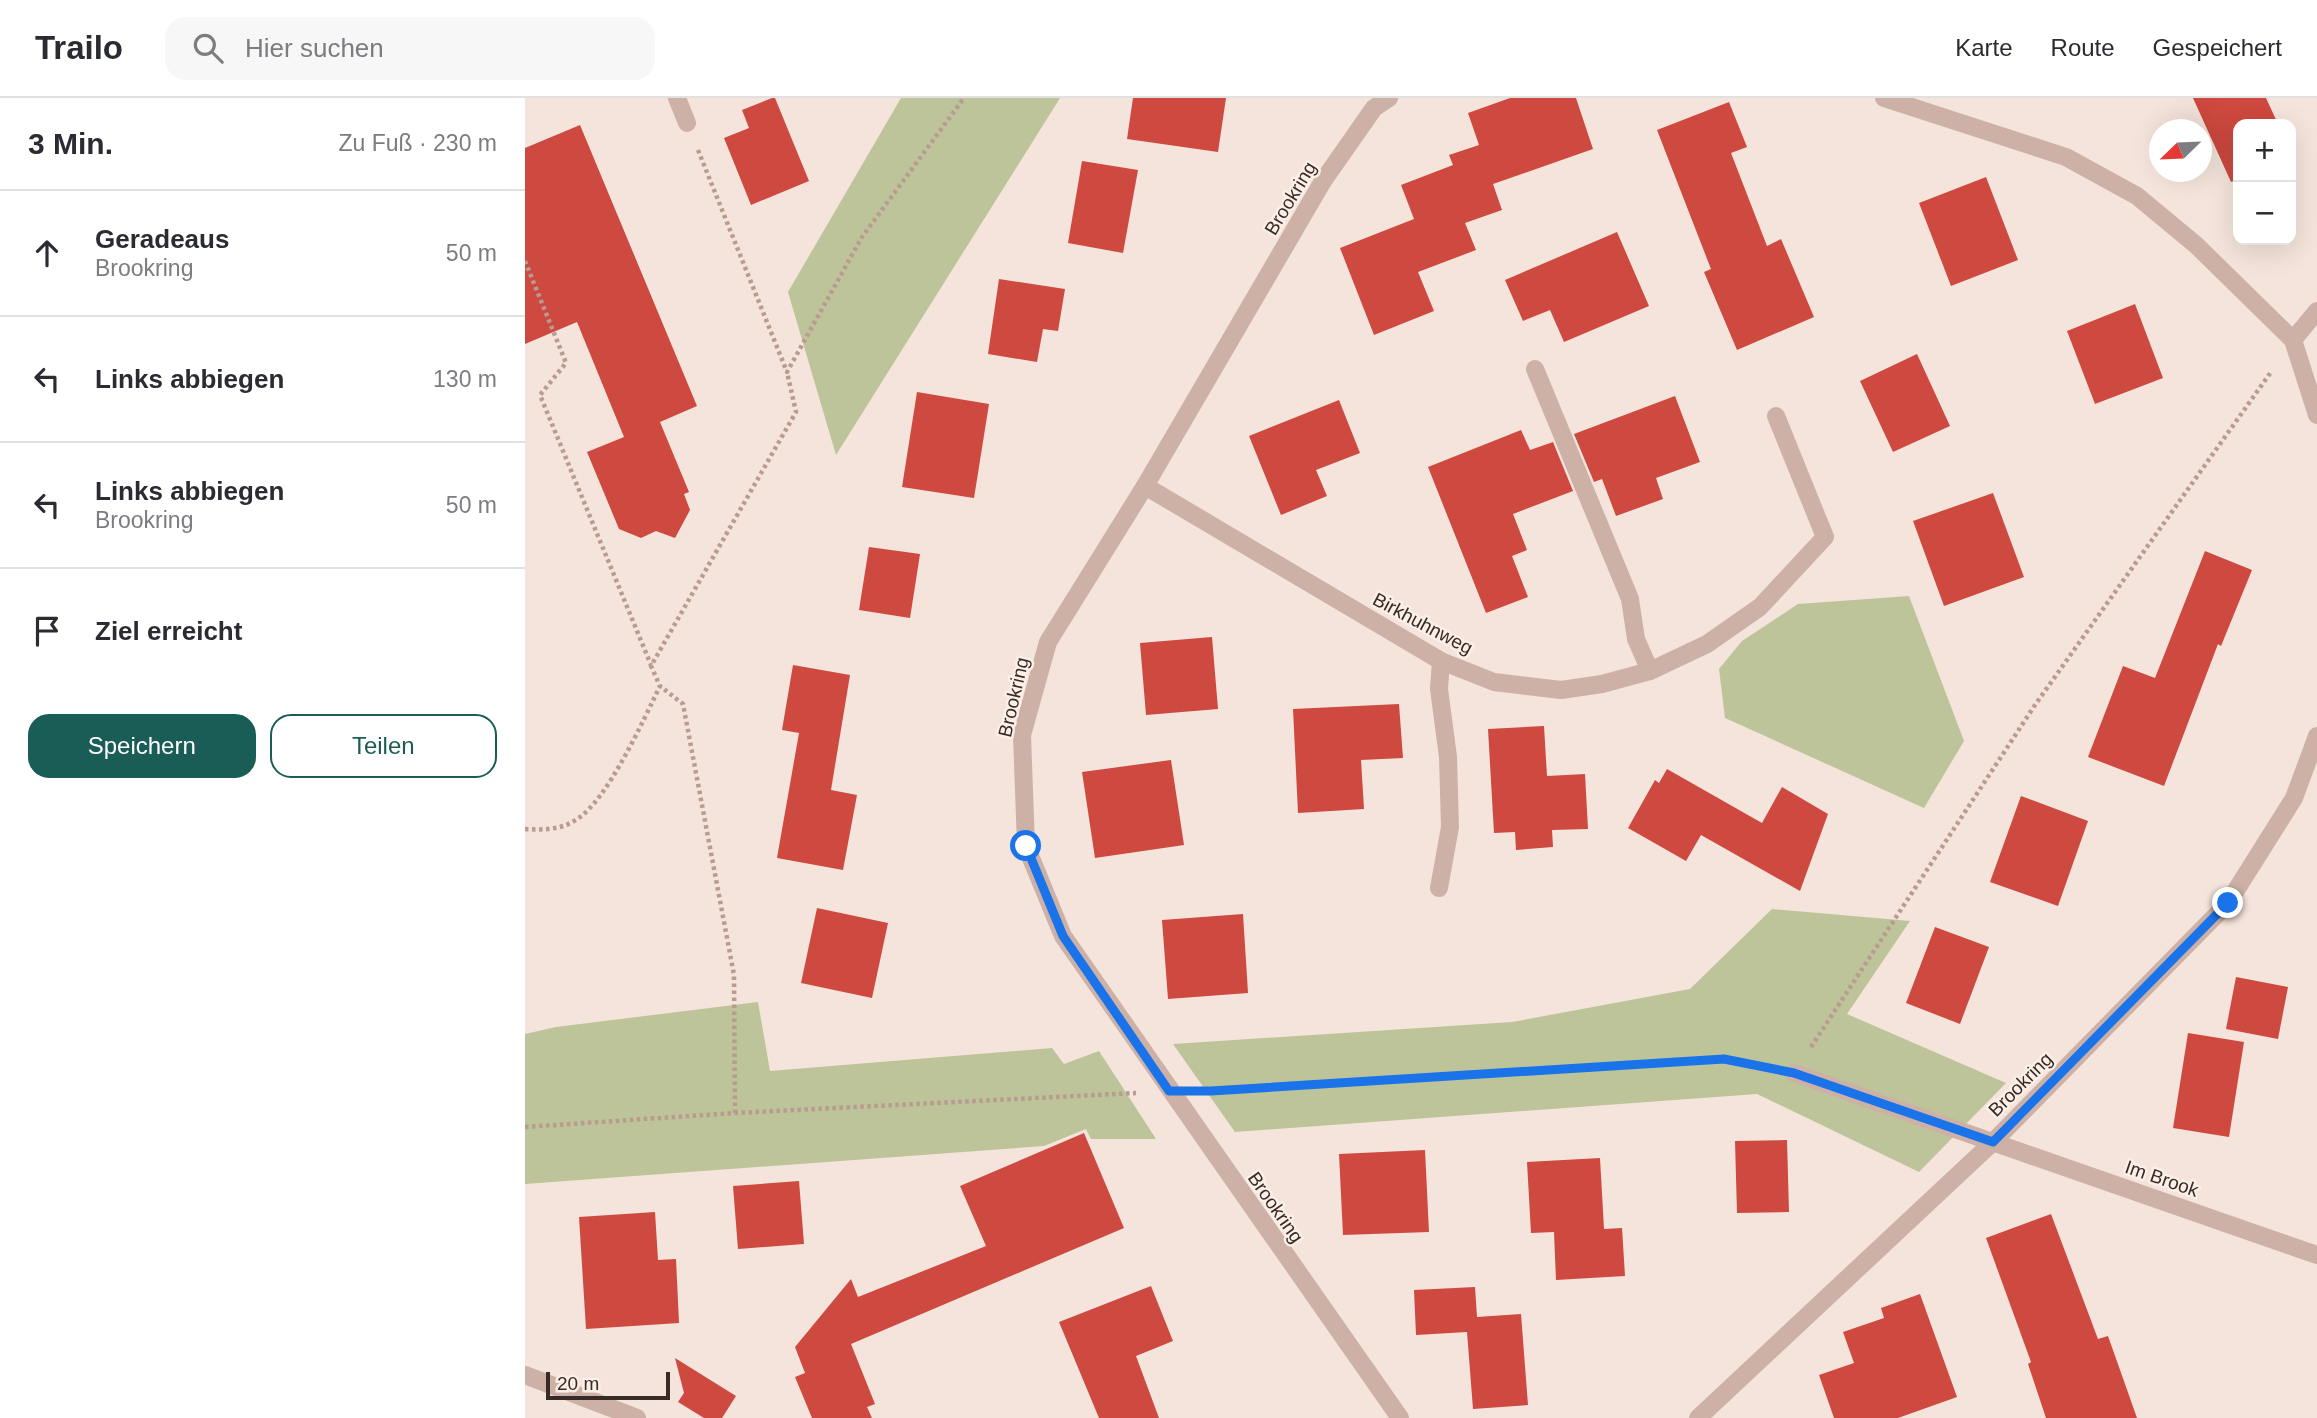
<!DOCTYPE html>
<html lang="de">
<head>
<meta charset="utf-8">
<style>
  body { margin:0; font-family:Helvetica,sans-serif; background:#f7f7f7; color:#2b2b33 }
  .controls { position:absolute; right:21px; top:21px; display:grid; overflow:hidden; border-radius:14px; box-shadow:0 7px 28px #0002 }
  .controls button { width:63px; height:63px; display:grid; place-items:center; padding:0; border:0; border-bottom:2px solid #e1e1e2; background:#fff; color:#2b2b33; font:35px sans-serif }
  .compass { position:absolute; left:1624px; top:21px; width:63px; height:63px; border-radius:50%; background:#fff; box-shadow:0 7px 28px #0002; rotate:247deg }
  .scale { position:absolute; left:21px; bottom:18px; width:124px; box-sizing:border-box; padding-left:7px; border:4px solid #382a27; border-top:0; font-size:19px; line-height:24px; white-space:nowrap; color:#382a27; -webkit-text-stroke:5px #fbefe8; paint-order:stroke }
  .stop { position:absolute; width:21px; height:21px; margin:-16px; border:5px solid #1a73e8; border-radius:50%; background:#fff }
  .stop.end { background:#1a73e8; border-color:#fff; box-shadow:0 2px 7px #0008 }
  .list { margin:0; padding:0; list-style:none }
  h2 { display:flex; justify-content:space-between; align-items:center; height:91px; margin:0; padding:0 28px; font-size:30px }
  h2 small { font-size:23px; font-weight:400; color:#7c7c81 }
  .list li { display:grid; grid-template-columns:46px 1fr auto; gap:21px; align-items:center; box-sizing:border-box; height:126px; padding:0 28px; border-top:2px solid #e1e1e2 }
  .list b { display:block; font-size:26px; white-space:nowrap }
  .list p { margin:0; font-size:23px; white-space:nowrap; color:#7c7c81 }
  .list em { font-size:23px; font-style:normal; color:#7c7c81 }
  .actions { display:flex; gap:14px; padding:21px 28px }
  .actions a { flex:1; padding:16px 0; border:2px solid #1a5d56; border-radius:21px; text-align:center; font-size:24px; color:#1a5d56 }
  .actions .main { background:#1a5d56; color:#fff }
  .icon { flex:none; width:38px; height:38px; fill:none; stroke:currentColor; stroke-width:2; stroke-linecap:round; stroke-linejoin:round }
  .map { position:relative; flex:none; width:1792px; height:1320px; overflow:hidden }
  header { display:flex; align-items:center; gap:42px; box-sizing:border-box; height:98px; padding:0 35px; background:#fff; border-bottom:2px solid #e1e1e2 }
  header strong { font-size:33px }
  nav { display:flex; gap:38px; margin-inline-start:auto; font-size:24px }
  .search { width:490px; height:63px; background:#f7f7f7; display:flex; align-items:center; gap:18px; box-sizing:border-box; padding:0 24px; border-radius:21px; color:#7c7c81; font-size:26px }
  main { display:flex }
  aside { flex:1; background:#fff }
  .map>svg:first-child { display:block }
  .green { fill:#bdc49a }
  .building { fill:#ce493f }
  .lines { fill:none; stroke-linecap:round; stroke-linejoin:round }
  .path { stroke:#b99b90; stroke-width:4.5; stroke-dasharray:3.5 3.5; stroke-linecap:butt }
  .minor { stroke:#cdb1a6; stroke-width:18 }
  .route { stroke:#1a73e8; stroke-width:9 }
  .labels { text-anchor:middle; stroke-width:5; stroke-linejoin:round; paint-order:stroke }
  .street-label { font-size:19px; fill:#382a27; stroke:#fbefe8 }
</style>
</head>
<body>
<header>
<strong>Trailo</strong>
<div class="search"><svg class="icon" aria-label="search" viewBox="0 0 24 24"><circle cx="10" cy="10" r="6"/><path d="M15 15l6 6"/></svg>Hier suchen</div>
<nav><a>Karte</a><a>Route</a><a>Gespeichert</a></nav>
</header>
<main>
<aside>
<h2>3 Min.<small>Zu Fuß · 230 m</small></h2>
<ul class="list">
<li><svg class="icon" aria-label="ahead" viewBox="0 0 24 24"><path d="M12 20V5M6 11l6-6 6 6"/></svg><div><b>Geradeaus</b><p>Brookring</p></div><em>50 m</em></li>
<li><svg class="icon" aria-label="left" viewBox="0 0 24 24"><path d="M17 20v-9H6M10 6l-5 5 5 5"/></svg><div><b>Links abbiegen</b></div><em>130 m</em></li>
<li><svg class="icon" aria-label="left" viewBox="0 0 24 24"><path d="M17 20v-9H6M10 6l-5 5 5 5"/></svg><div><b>Links abbiegen</b><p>Brookring</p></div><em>50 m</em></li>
<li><svg class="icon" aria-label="arrive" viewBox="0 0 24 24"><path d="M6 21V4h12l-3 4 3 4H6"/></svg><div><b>Ziel erreicht</b></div></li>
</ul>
<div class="actions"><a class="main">Speichern</a><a>Teilen</a></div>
</aside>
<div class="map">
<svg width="1792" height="1320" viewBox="0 0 1792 1320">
  <rect width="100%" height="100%" fill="#f4e4db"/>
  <g class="green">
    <path d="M 376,0 L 535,0 L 311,357 L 263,194 Z"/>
    <path d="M 1384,498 L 1439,643 L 1399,710 L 1200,620 L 1194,571 L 1217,543 L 1273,506 Z"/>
    <path d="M 1247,811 L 1385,823 L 1322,916 L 1481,985 L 1394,1074 L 1232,996 L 710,1034 L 648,946 L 987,924 L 1165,891 Z"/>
    <path d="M 233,904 L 245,973 L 527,950 L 539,966 L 574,953 L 631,1041 L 566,1041 L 561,1031 L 519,1048 L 0,1086 L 0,936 L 31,929 Z"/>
  </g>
  <g class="building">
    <path d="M 247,0 L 250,0 L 284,83 L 226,107 L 199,40 L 224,30 L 217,12 Z"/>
    <path d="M 608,0 L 701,0 L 693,54 L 602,41 Z"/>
    <path d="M 985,0 L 1051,0 L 1068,51 L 968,86 L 977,112 L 940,125 L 951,152 L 893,174 L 909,213 L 849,237 L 815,150 L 889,121 L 876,87 L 928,67 L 924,57 L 954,47 L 943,15 Z"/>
    <path d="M 1668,0 L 1741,0 L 1753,26 L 1713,26 L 1713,81 L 1706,84 Z"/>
    <path d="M 1204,4 L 1222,49 L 1206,55 L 1242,148 L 1256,141 L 1289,219 L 1212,252 L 1179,174 L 1186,171 L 1132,32 Z"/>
    <path d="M 55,27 L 172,308 L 135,324 L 164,394 L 159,396 L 165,412 L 150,440 L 131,433 L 116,440 L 94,431 L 62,354 L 99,339 L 52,224 L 0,246 L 0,50 Z"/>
    <path d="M 557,63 L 613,72 L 598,155 L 543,145 Z"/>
    <path d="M 1461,79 L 1493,162 L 1426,188 L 1394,105 Z"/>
    <path d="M 1092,134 L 1124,208 L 1039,244 L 1025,212 L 998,223 L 980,182 Z"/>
    <path d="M 474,181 L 540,191 L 533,233 L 518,231 L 512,264 L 463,256 Z"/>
    <path d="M 1610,206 L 1638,280 L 1570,306 L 1542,233 Z"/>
    <path d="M 1392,256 L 1425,328 L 1368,354 L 1335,283 Z"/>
    <path d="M 392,294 L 464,306 L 449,400 L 377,389 Z"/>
    <path d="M 1150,298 L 1175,364 L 1131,380 L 1138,401 L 1091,418 L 1077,381 L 1069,384 L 1049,336 Z"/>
    <path d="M 814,302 L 835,355 L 791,372 L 802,398 L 756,417 L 724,338 Z"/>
    <path d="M 996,332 L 1005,352 L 1028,344 L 1048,393 L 988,416 L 1002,452 L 987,458 L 1003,499 L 961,515 L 903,369 Z"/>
    <path d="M 1468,395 L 1499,479 L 1419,508 L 1388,423 Z"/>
    <path d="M 344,449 L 395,456 L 385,520 L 334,512 Z"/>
    <path d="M 1680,453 L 1727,472 L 1696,548 L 1693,546 L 1639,688 L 1563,659 L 1598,568 L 1630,580 Z"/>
    <path d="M 687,539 L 693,611 L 621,617 L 615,545 Z"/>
    <path d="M 268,567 L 325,577 L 306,692 L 332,697 L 318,772 L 252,760 L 274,635 L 257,632 Z"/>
    <path d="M 874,606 L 878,660 L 836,662 L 839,711 L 773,715 L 768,611 Z"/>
    <path d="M 1019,628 L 1022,678 L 1060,676 L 1063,731 L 1027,732 L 1028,749 L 991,752 L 990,734 L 969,735 L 963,631 Z"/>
    <path d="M 646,662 L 659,747 L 570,760 L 557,674 Z"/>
    <path d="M 1142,671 L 1237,725 L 1257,689 L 1303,716 L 1275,793 L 1176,737 L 1161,763 L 1103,730 L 1130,682 L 1134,685 Z"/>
    <path d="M 1496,698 L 1563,723 L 1533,808 L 1465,784 Z"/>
    <path d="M 292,810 L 363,825 L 347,900 L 276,885 Z"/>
    <path d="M 718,816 L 723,895 L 643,901 L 637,822 Z"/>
    <path d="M 1410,829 L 1464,849 L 1435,926 L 1381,905 Z"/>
    <path d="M 1711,879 L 1763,889 L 1753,941 L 1701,931 Z"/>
    <path d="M 1663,935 L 1719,944 L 1704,1039 L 1648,1030 Z"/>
    <path d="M 559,1035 L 599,1130 L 326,1246 L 350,1306 L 342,1309 L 347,1320 L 287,1320 L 270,1279 L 280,1275 L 270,1249 L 326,1181 L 333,1199 L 461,1148 L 435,1088 Z"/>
    <path d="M 1262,1042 L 1264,1114 L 1212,1115 L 1210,1043 Z"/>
    <path d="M 900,1052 L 904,1134 L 818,1137 L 814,1056 Z"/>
    <path d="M 1075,1060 L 1079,1131 L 1097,1130 L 1100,1178 L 1031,1182 L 1029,1134 L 1006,1135 L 1002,1064 Z"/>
    <path d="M 274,1083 L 279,1146 L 213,1151 L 208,1088 Z"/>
    <path d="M 130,1114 L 133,1162 L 151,1161 L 154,1225 L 61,1231 L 54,1119 Z"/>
    <path d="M 1526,1116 L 1573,1241 L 1583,1238 L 1612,1320 L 1521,1320 L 1503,1266 L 1506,1264 L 1461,1140 Z"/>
    <path d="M 626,1188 L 648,1243 L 611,1258 L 634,1320 L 574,1320 L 534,1224 Z"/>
    <path d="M 950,1189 L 952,1219 L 996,1216 L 1003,1307 L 948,1311 L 942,1234 L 891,1237 L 889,1192 Z"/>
    <path d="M 1395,1196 L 1432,1299 L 1373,1320 L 1309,1320 L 1294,1277 L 1329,1265 L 1318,1234 L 1359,1220 L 1356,1210 Z"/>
    <path d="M 150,1260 L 211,1298 L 197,1320 L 179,1320 L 153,1304 L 159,1295 Z"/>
  </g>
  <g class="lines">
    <g class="path">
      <path d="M 173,52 L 262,274 L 337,139 L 439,0"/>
      <path d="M 0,163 L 41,265 L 15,297 L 126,567"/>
      <path d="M 0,731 C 18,732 37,732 52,721 C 82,703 119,621 135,588"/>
      <path d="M 1286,949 L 1510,607 L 1746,274"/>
      <path d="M 682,993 L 1199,961 L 1242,970"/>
      <path d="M 210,1015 L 209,877 L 158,606 L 135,588 L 126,568 L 271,314 L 262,274"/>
      <path d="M 0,1029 L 210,1015 L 611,995"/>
    </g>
    <g class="minor">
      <path d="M 152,0 L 162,25"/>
      <path d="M 864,0 L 849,10 L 798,83 L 620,388 L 523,544 L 497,637 L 501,748 L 538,838 L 875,1320"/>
      <path d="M 1359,0 L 1541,59 L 1612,98 L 1671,147 L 1768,242 L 1792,317"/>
      <path d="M 1768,242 L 1792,213"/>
      <path d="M 1010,271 L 1105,501 L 1111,541 L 1125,573"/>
      <path d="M 620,388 L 916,563 L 969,584 L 1036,592 L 1077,586 L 1125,573 L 1182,546 L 1235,509 L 1300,439 L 1251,318"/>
      <path d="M 914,790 L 925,729 L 923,659 L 914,591 L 916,563"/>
      <path d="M 1269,975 L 1792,1157"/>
      <path d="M 0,1277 L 112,1320"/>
      <path d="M 1173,1320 L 1468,1044 L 1703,805 L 1769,700 L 1792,638"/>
    </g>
  </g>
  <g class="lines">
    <path class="route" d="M 501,748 L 538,838 L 644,993 L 686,993 L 1199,961 L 1269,975 L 1468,1044 L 1703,805"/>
  </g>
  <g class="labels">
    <g class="street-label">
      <text transform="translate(765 100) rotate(-59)" y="7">Brookring</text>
      <text transform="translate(898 525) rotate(28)" y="7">Birkhuhnweg</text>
      <text transform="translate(488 599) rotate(-77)" y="7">Brookring</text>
      <text transform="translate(1495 986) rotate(-45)" y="7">Brookring</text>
      <text transform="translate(1637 1080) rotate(19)" y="7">Im Brook</text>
      <text transform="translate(751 1109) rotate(55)" y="7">Brookring</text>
    </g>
  </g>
</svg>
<div class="controls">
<button>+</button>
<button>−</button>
</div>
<svg class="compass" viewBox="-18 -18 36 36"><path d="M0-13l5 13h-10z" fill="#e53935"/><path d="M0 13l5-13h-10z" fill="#7c7c81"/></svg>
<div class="scale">20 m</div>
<div class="stop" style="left:501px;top:748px"></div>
<div class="stop end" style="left:1703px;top:805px"></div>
</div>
</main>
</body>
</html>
